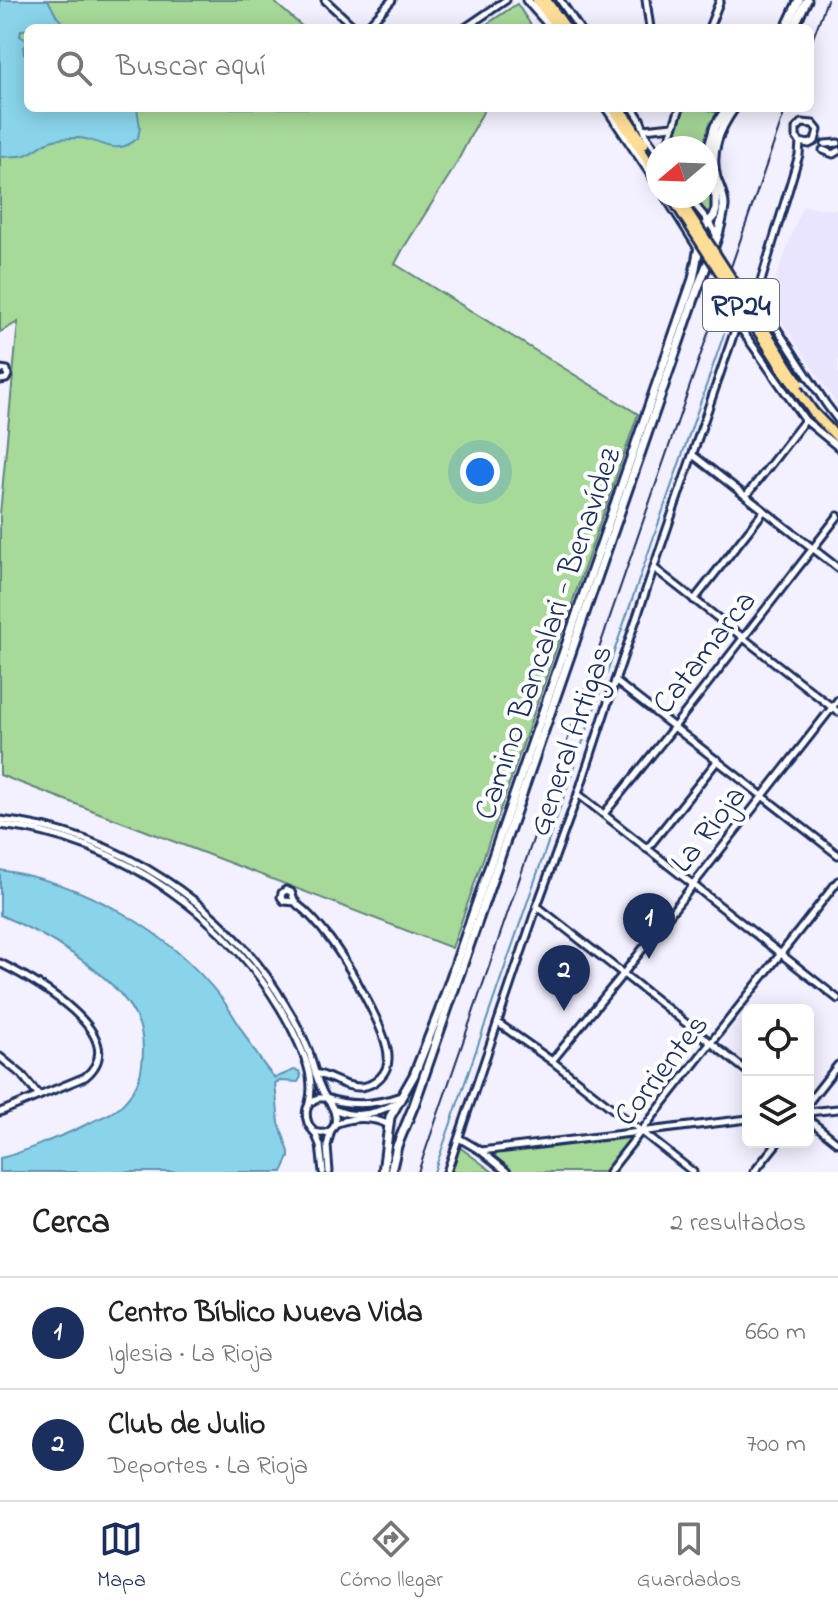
<!DOCTYPE html>
<html lang="es">
<head>
<meta charset="utf-8">
<style>
  body { margin:0; font-family:"Indie Flower",sans-serif; background:#f6f6f6; color:#222 }
  .controls { position:absolute; right:24px; bottom:24px; display:grid; overflow:hidden; border-radius:12px; box-shadow:0 4px 20px #0003 }
  .controls button { width:72px; height:72px; display:grid; place-items:center; padding:0; border:0; border-bottom:2px solid #e0e0e0; background:#fff; color:#222; font:40px sans-serif }
  .compass { position:absolute; left:646px; top:136px; width:72px; height:72px; border-radius:50%; background:#fff; box-shadow:0 4px 20px #0003; rotate:251deg }
  .you { position:absolute; left:480px; top:472px; width:28px; height:28px; margin:-20px; border:6px solid #fff; border-radius:50%; background:#1a73e8; box-shadow:0 0 0 12px #1a73e833 }
  .badge { display:grid; place-items:center; width:52px; height:52px; border-radius:50%; background:#1b2f5e; color:#fff; font-size:26px; font-weight:700 }
  .pin { position:absolute; translate:-50% -66px; filter:drop-shadow(0 2px 4px #0008) }
  .pin::after { content:''; position:absolute; top:42px; width:28px; height:24px; background:inherit; clip-path:polygon(0 0,100% 0,50% 100%) }
  .list { margin:0; padding:0; list-style:none }
  h2 { display:flex; justify-content:space-between; align-items:center; height:104px; margin:0; padding:0 32px; font-size:34px }
  h2 small { font-size:26px; font-weight:400; color:#767676 }
  .list li { display:grid; grid-template-columns:52px 1fr auto; gap:24px; align-items:center; box-sizing:border-box; height:112px; padding:0 32px; border-top:2px solid #e0e0e0 }
  .list b { display:block; font-size:30px; white-space:nowrap }
  .list p { margin:0; font-size:26px; white-space:nowrap; color:#767676 }
  .list em { font-size:26px; font-style:normal; color:#767676 }
  .icon { flex:none; width:44px; height:44px; fill:none; stroke:currentColor; stroke-width:2; stroke-linecap:round; stroke-linejoin:round }
  .map { position:relative; flex:none; width:838px; height:1172px; overflow:hidden }
  .search { position:absolute; background:#fff; box-shadow:0 4px 20px #0003; left:24px; right:24px; top:24px; height:88px; display:flex; align-items:center; gap:20px; box-sizing:border-box; padding:0 28px; border-radius:12px; color:#767676; font-size:30px }
  .sheet { height:328px; background:#fff }
  nav { display:flex; justify-content:space-around; align-items:center; box-sizing:border-box; height:112px; border-top:2px solid #e0e0e0; background:#fff; font-size:22px; color:#767676 }
  nav a { display:grid; justify-items:center; gap:4px }
  nav .on { color:#1b2f5e }
  .map>svg:first-child { display:block }
  .built { fill:#eae5ff }
  .green { fill:#a7d999; stroke:#61847c; stroke-width:2 }
  .water { fill:#89d4ea; stroke:#5d92b2; stroke-width:2 }
  .lines { fill:none; stroke-linecap:round; stroke-linejoin:round }
  .stream { stroke:#5d92b2; stroke-width:2 }
  .street-casing { stroke:#1b2f5e; stroke-width:11 }
  .secondary-casing { stroke:#1b2f5e; stroke-width:13 }
  .primary-casing { stroke:#1b2f5e; stroke-width:14 }
  .street { stroke:#fff; stroke-width:5 }
  .secondary { stroke:#fff; stroke-width:7 }
  .primary { stroke:#fede96; stroke-width:8 }
  .rail { stroke:#1b2f5e; stroke-width:2 }
  .primary-bridge-casing { stroke:#1b2f5e; stroke-width:14; stroke-linecap:butt }
  .primary-bridge { stroke:#fede96; stroke-width:8 }
  .labels { text-anchor:middle; stroke-width:8; stroke-linejoin:round; paint-order:stroke }
  .shield { fill:#fff; stroke:#5f6d8e; stroke-width:2 }
  .shield-label { font-size:30px; font-weight:bold; fill:#1b2f5e }
  .street-label { font-size:32px; fill:#1b2f5e; stroke:#fff }
</style>
</head>
<body>
<div class="map">
<svg width="838" height="1172" viewBox="0 0 838 1172">
  <rect width="100%" height="100%" fill="#f3f0ff"/>
  <filter id="ink" filterUnits="userSpaceOnUse"><feTurbulence type="fractalNoise" baseFrequency=".0125" numOctaves="2"/><feDisplacementMap in="SourceGraphic" scale="16" xChannelSelector="R" yChannelSelector="G"/><feConvolveMatrix kernelMatrix="1 2 1 2 8 2 1 2 1" color-interpolation-filters="sRGB"/></filter>
  <g filter="url(#ink)">
    <path class="built" d="M 802,206 L 838,210 L 838,406 L 768,301 Z"/>
    <g class="green">
      <path d="M 0,0 L 272,0 L 304,28 L 28,28 L 28,108 L 485,108 L 454,168 L 403,249 L 395,264 L 638,414 L 452,948 L 0,775 L 0,514 L 18,322 L 0,332 Z"/>
      <path d="M 517,4 L 533,28 L 481,28 Z"/>
      <path d="M 683,108 L 703,108 L 720,114 L 707,140 L 706,148 L 668,148 Z"/>
      <path d="M 706,174 L 713,203 L 711,210 L 706,212 L 703,210 L 692,196 L 706,196 Z"/>
      <path d="M 702,254 L 707,255 L 447,1006 L 412,1101 L 410,1102 L 405,1098 L 423,1065 L 445,1005 L 694,287 L 699,266 L 700,256 Z"/>
      <path d="M 642,1132 L 609,1172 L 507,1172 L 481,1151 Z"/>
      <path d="M 454,1143 L 493,1172 L 445,1172 Z"/>
    </g>
    <g class="water">
      <path d="M 0,0 L 48,0 L 57,17 L 69,28 L 21,30 L 20,36 L 28,41 L 28,44 L 23,48 L 24,54 L 28,57 L 28,108 L 137,108 L 140,127 L 138,138 C 115,158 102,140 79,138 C 70,138 56,138 48,142 C 40,146 34,152 25,155 C 18,157 8,156 0,157 Z"/>
      <path d="M 0,870 C 88,884 167,929 222,999 C 241,1024 252,1053 273,1076 L 275,1078 L 294,1070 L 299,1071 L 301,1077 L 298,1082 L 280,1081 L 275,1083 L 279,1123 L 289,1152 L 289,1157 L 282,1172 L 0,1172 L 0,1158 C 20,1154 39,1144 58,1137 C 70,1133 80,1127 92,1122 C 99,1118 107,1116 114,1111 C 129,1101 140,1083 142,1065 C 144,1049 143,1031 136,1017 C 114,972 43,933 0,915 Z"/>
    </g>
    <g class="lines">
      <path class="stream" d="M 434,1172 L 724,334"/>
      <g class="street-casing">
        <g id="street">
          <path d="M 325,0 L 355,28"/>
          <path d="M 560,0 L 579,28"/>
          <path d="M 646,0 L 650,28"/>
          <path d="M 366,28 L 392,0"/>
          <path d="M 465,28 L 506,0"/>
          <path d="M 709,28 L 720,0"/>
          <path d="M 633,108 L 640,119 L 647,137 L 658,153"/>
          <path d="M 644,129 L 673,126"/>
          <path d="M 825,144 L 838,143"/>
          <path d="M 666,148 L 680,108"/>
          <path d="M 823,150 L 833,154 L 838,151"/>
          <path d="M 688,196 C 698,210 711,221 717,237"/>
          <path d="M 0,369 L 7,370 L 8,375 L 6,379 L 0,380"/>
          <path d="M 838,420 L 826,404 L 755,295 L 748,292 L 739,295 L 733,306 L 734,319 L 805,420 L 838,447"/>
          <path d="M 693,455 L 838,568"/>
          <path d="M 746,496 L 805,420"/>
          <path d="M 654,568 L 838,712"/>
          <path d="M 694,600 L 764,511"/>
          <path d="M 615,681 L 838,855"/>
          <path d="M 578,794 L 838,999"/>
          <path d="M 604,814 L 674,727 L 838,516"/>
          <path d="M 0,820 C 117,832 229,906 287,1008 C 296,1022 303,1037 309,1052 C 314,1068 317,1084 326,1098 C 351,1107 376,1105 401,1096"/>
          <path d="M 0,825 C 121,838 235,920 291,1027 C 303,1051 316,1077 309,1103"/>
          <path d="M 647,849 L 718,760"/>
          <path d="M 296,902 L 284,901 L 281,897 L 282,893 L 286,890 L 291,892 C 293,895 293,900 296,903 C 298,906 302,908 305,911 C 314,919 322,929 329,938 C 345,959 390,1034 388,1059 C 388,1073 376,1085 361,1087 C 345,1088 330,1076 315,1073"/>
          <path d="M 537,906 L 748,1072"/>
          <path d="M 0,963 C 30,978 136,1036 85,1077 L 0,1112"/>
          <path d="M 498,1023 L 552,1061 L 693,1172"/>
          <path d="M 0,1057 L 22,1075 L 39,1096"/>
          <path d="M 552,1061 L 623,974 L 838,700"/>
          <path d="M 318,1098 L 326,1098 C 340,1112 340,1139 314,1132 C 304,1121 302,1104 318,1098 Z"/>
          <path d="M 808,1103 L 838,1065"/>
          <path d="M 336,1110 C 357,1119 379,1113 398,1102"/>
          <path d="M 808,1112 L 838,1109"/>
          <path d="M 808,1119 L 838,1143"/>
          <path d="M 335,1124 C 352,1117 372,1116 389,1125"/>
          <path d="M 315,1133 L 320,1145 L 323,1172"/>
          <path d="M 459,1138 L 481,1151 L 507,1172"/>
          <path d="M 481,1151 L 748,1119"/>
          <path d="M 329,1172 L 327,1146 L 331,1130"/>
          <path d="M 447,1172 L 537,906 L 578,794 L 615,681 L 737,324 C 738,318 738,311 742,305 C 747,298 755,296 759,288 L 799,155 L 800,142 L 796,137 L 796,129 L 802,123 L 813,124 L 818,130 L 815,141 L 809,144 L 800,142"/>
          <path d="M 609,1172 L 838,881"/>
          <path d="M 754,1172 L 778,1142"/>
        </g>
      </g>
      <g class="secondary-casing">
        <g id="secondary">
          <path d="M 527,0 L 552,28"/>
          <path d="M 786,28 L 799,0"/>
          <path d="M 793,28 L 807,0"/>
          <path d="M 607,108 L 658,184"/>
          <path d="M 666,196 L 699,248"/>
          <path d="M 383,1172 L 390,1117 L 414,1075 L 439,1012 L 693,279 L 701,236 L 705,226 L 714,216 L 716,209 L 716,197 L 708,167 L 710,143 L 715,126 L 727,108"/>
          <path d="M 391,1172 L 397,1146 L 414,1105 L 695,296 C 705,267 720,239 724,207 C 725,197 719,187 716,178 C 709,152 719,129 734,108"/>
        </g>
      </g>
      <g class="primary-casing">
        <g id="primary">
          <path d="M 537,0 L 558,28"/>
          <path d="M 546,0 L 566,28"/>
          <path d="M 613,108 L 658,176"/>
          <path d="M 620,108 L 644,144"/>
          <path d="M 813,412 L 838,438"/>
        </g>
      </g>
      <use href="#street" class="street"/>
      <use href="#secondary" class="secondary"/>
      <use href="#primary" class="primary"/>
      <g class="rail">
        <path d="M 810,46 L 827,0"/>
        <path d="M 418,1172 L 786,108"/>
      </g>
      <g class="primary-bridge-casing">
        <g id="primary-bridge">
          <path d="M 671,196 L 784,371 L 813,412"/>
          <path d="M 682,203 L 799,383"/>
        </g>
      </g>
      <use href="#primary-bridge" class="primary-bridge"/>
    </g>
  </g>
  <g class="labels">
    <rect class="shield" x="703" y="279" width="76" height="52" rx="6"/>
    <g class="shield-label">
      <text x="741" y="315">RP24</text>
    </g>
    <g class="street-label">
      <text transform="translate(546 633) rotate(-71)" y="11">Camino Bancalari - Benavídez</text>
      <text transform="translate(703 651) rotate(-52)" y="11">Catamarca</text>
      <text transform="translate(569 740) rotate(-71)" y="11">General Artigas</text>
      <text transform="translate(707 828) rotate(-52)" y="11">La Rioja</text>
      <text transform="translate(660 1069) rotate(-52)" y="11">Corrientes</text>
    </g>
  </g>
</svg>
<div class="controls">
<button><svg class="icon" aria-label="locate" viewBox="0 0 24 24"><circle cx="12" cy="12" r="6"/><path d="M12 2v4M12 18v4M2 12h4M18 12h4"/></svg></button>
<button><svg class="icon" aria-label="layers" viewBox="0 0 24 24"><path d="M12 4l9 5-9 5-9-5zM3 14l9 5 9-5"/></svg></button>
</div>
<svg class="compass" viewBox="-18 -18 36 36"><path d="M0-13l5 13h-10z" fill="#e53935"/><path d="M0 13l5-13h-10z" fill="#767676"/></svg>
<div class="you"></div>
<div class="pin badge" style="left:649px;top:959px">1</div>
<div class="pin badge" style="left:564px;top:1011px">2</div>
<div class="search"><svg class="icon" aria-label="search" viewBox="0 0 24 24"><circle cx="10" cy="10" r="6"/><path d="M15 15l6 6"/></svg>Buscar aquí</div>
</div>
<section class="sheet">
<h2>Cerca<small>2 resultados</small></h2>
<ul class="list">
<li><span class="badge">1</span><div><b>Centro Bíblico Nueva Vida</b><p>Iglesia · La Rioja</p></div><em>660 m</em></li>
<li><span class="badge">2</span><div><b>Club de Julio</b><p>Deportes · La Rioja</p></div><em>700 m</em></li>
</ul>
</section>
<nav>
<a class="on"><svg class="icon" aria-label="map" viewBox="0 0 24 24"><path d="M3 6l6-2 6 2 6-2v14l-6 2-6-2-6 2zM9 4v14M15 6v14"/></svg>Mapa</a>
<a><svg class="icon" aria-label="directions" viewBox="0 0 24 24"><path d="M12 3l9 9-9 9-9-9zM9 14v-3h6M13 9l2 2-2 2"/></svg>Cómo llegar</a>
<a><svg class="icon" aria-label="saved" viewBox="0 0 24 24"><path d="M7 4h10v16l-5-4-5 4z"/></svg>Guardados</a>
</nav>
</body>
</html>
